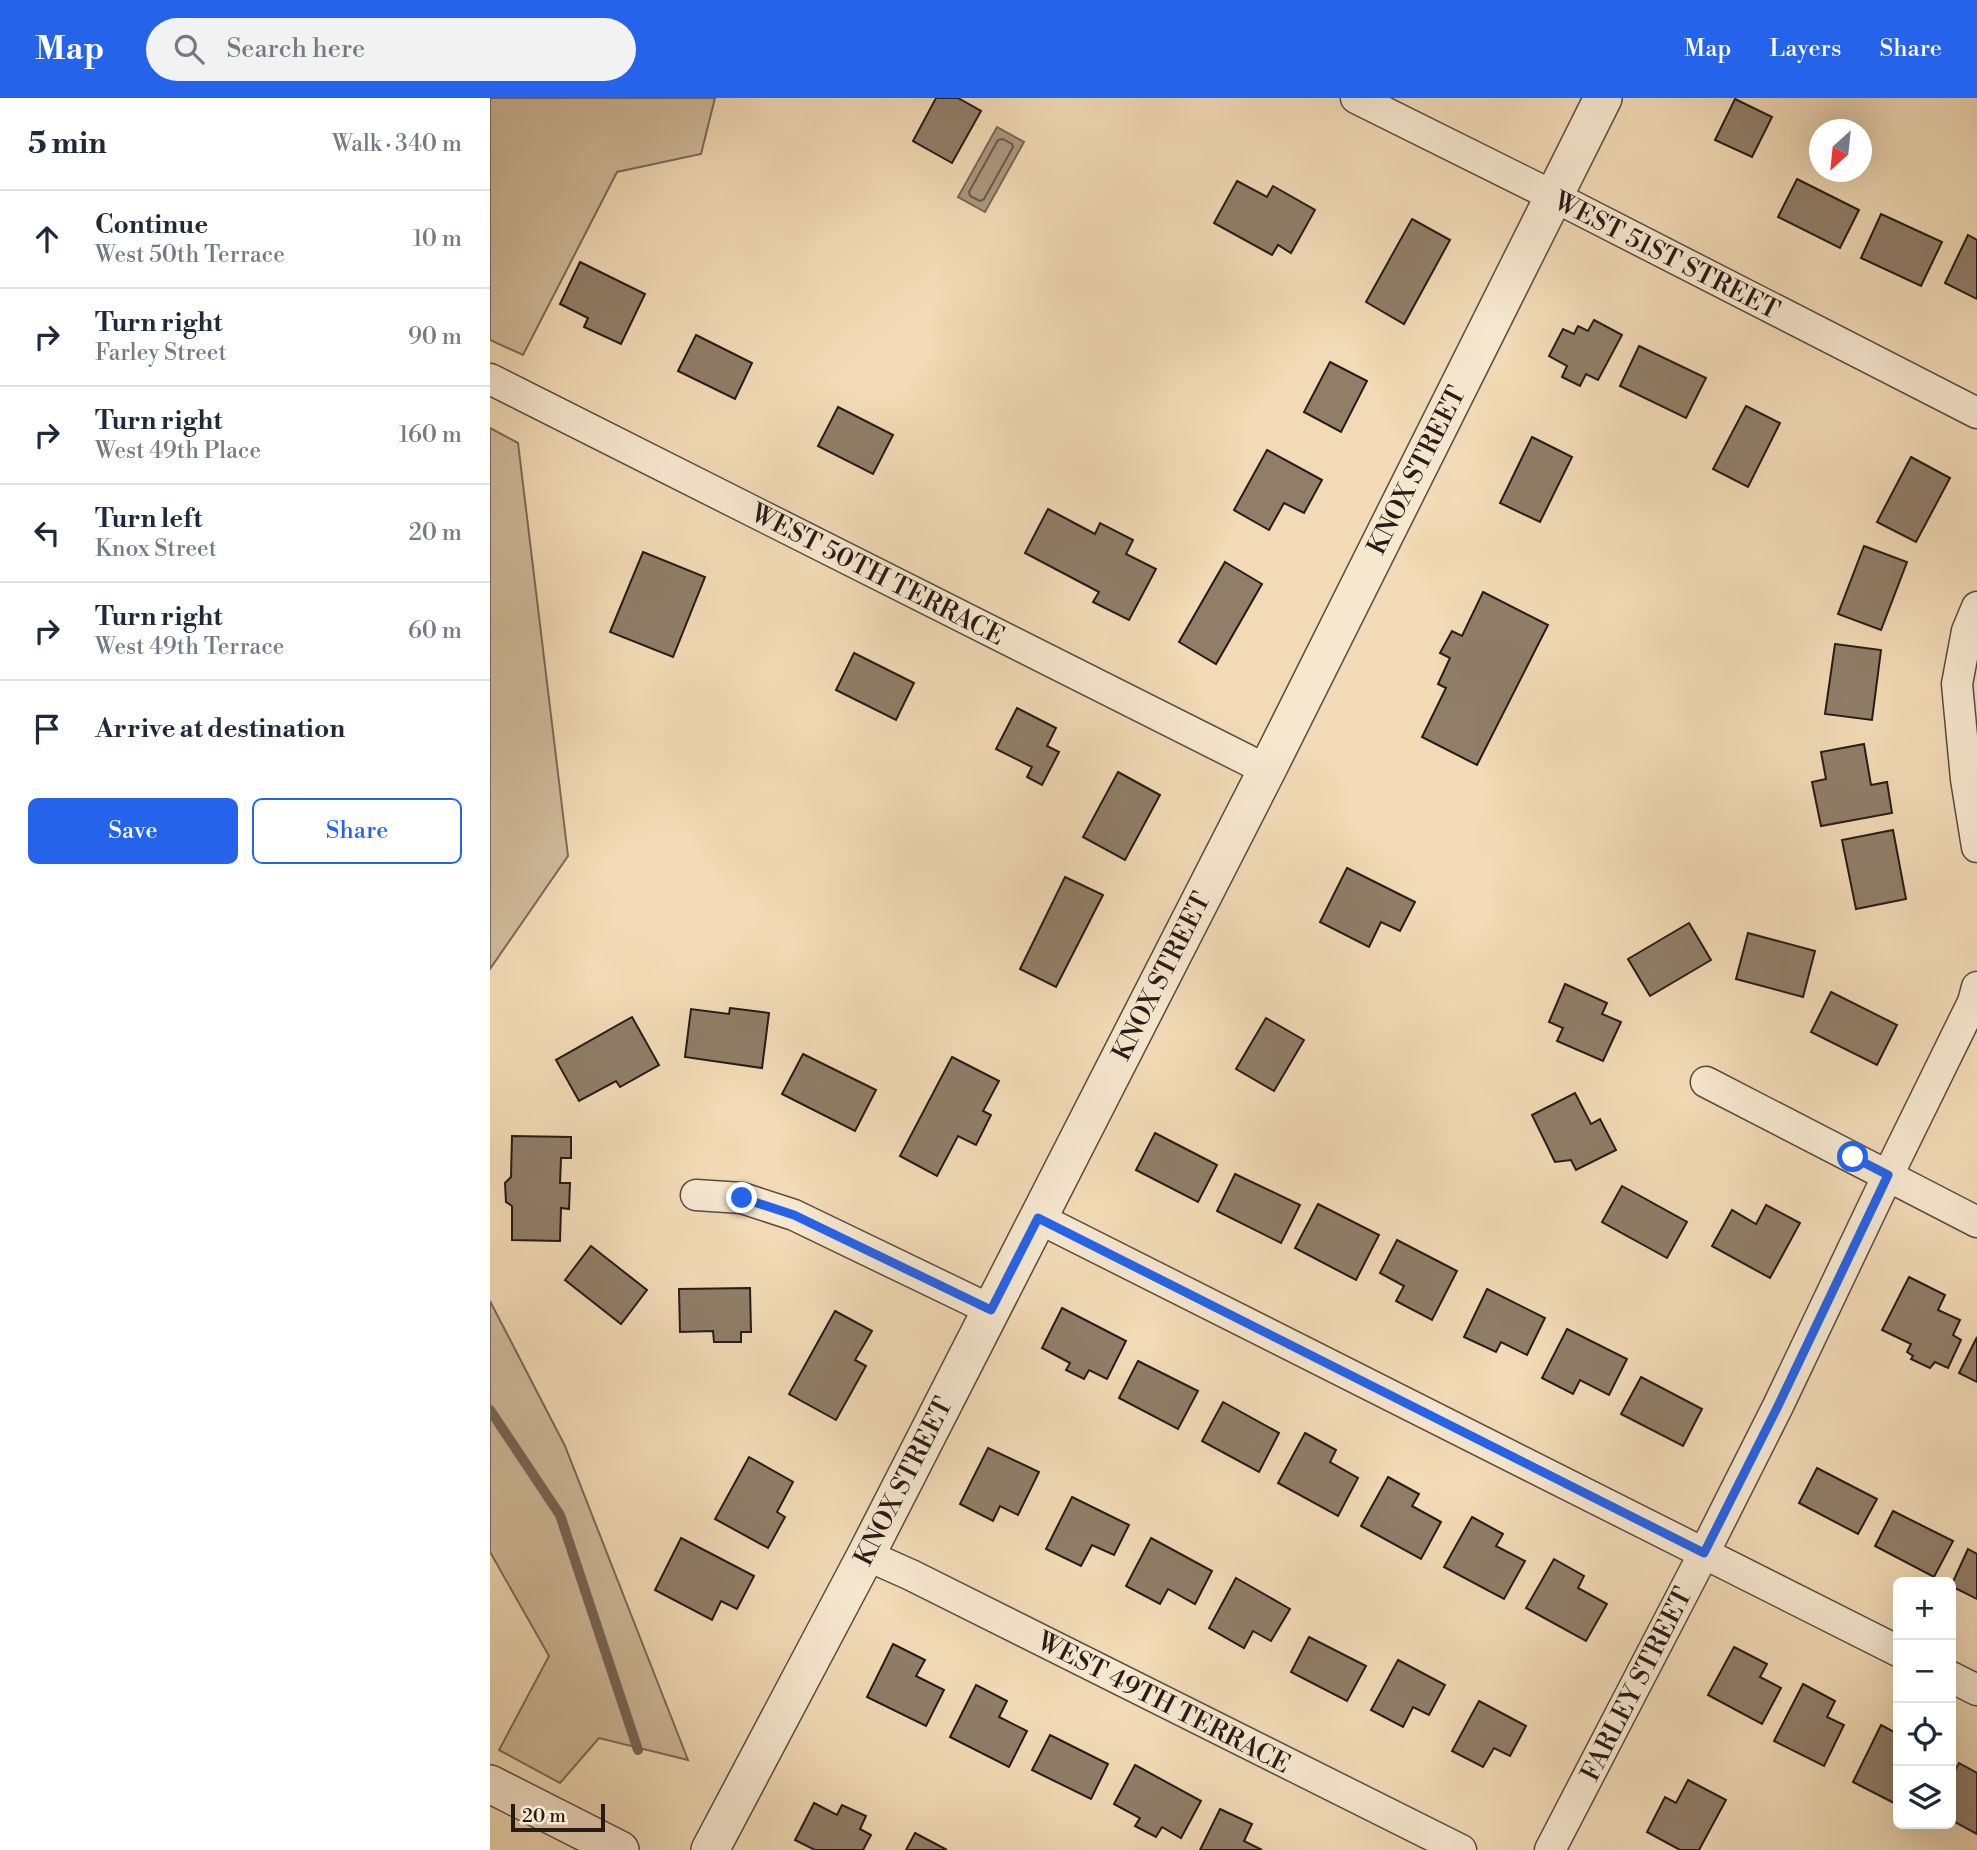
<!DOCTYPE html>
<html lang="en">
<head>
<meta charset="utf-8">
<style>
  body { margin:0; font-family:"Libre Bodoni",serif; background:#f2f2f3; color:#1f2937 }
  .controls { position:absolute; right:21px; bottom:21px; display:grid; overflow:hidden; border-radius:10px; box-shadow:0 7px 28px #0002 }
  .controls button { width:63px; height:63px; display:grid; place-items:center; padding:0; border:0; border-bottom:2px solid #e0e1e3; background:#fff; color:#1f2937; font:35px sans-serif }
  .compass { position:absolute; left:1319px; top:21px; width:63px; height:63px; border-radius:50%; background:#fff; box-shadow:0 7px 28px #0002; rotate:207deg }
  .scale { position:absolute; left:21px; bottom:18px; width:94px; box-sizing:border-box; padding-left:7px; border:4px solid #271b16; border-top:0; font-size:19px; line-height:24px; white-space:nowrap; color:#271b16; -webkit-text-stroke:5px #f6e7cf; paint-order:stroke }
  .stop { position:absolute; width:21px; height:21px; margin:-16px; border:5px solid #2563eb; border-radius:50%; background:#fff }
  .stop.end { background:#2563eb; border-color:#fff; box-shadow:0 2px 7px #0008 }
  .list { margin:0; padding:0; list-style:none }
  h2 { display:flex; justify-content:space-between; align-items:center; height:91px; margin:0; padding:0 28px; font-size:30px }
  h2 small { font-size:23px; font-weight:400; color:#747a83 }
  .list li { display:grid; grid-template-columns:46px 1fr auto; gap:21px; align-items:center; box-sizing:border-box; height:98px; padding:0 28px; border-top:2px solid #e0e1e3 }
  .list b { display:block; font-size:26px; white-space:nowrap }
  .list p { margin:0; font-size:23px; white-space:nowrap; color:#747a83 }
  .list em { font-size:23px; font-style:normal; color:#747a83 }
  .actions { display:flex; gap:14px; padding:21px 28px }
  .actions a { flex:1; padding:16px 0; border:2px solid #2563eb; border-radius:10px; text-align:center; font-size:24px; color:#2563eb }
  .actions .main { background:#2563eb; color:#fff }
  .icon { flex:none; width:38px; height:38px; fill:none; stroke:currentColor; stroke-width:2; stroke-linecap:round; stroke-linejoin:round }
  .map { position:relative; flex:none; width:1487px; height:1752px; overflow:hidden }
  header { display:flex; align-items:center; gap:42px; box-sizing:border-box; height:98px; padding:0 35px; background:#2563eb; color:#fff }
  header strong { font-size:33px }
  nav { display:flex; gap:38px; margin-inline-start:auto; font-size:24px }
  .search { width:490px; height:63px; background:#f2f2f3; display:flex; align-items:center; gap:18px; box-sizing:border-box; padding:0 24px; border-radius:38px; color:#747a83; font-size:26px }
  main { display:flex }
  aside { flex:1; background:#fff }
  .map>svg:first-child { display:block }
  .green { fill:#cfba9a; stroke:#7b6a58; stroke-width:2 }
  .water { fill:#ac997f; stroke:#776755; stroke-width:2 }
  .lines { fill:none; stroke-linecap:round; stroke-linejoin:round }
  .shore { stroke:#6a5a4a; stroke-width:2 }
  .stream { stroke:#776755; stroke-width:10 }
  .building { fill:#907e69; stroke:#271b16; stroke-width:2 }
  .minor-casing { stroke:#5a4b3e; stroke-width:33 }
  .tertiary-casing { stroke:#5a4b3e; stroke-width:40 }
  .minor { stroke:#f6e7cf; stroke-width:30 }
  .tertiary { stroke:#f6e7cf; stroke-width:37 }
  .route { stroke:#2563eb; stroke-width:9 }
  .labels { text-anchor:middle; stroke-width:5; stroke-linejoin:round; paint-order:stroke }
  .street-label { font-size:26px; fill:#271b16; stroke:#f6e7cf }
</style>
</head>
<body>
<header>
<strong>Map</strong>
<div class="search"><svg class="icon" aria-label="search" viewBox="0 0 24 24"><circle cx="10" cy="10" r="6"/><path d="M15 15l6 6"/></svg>Search here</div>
<nav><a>Map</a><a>Layers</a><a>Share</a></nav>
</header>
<main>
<aside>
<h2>5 min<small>Walk · 340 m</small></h2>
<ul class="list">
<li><svg class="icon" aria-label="ahead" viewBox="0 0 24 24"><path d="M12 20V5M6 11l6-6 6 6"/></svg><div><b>Continue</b><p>West 50th Terrace</p></div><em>10 m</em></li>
<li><svg class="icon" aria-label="right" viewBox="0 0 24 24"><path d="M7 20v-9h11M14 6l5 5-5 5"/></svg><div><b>Turn right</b><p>Farley Street</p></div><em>90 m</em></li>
<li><svg class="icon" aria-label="right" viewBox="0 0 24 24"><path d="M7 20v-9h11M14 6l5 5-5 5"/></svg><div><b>Turn right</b><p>West 49th Place</p></div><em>160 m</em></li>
<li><svg class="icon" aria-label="left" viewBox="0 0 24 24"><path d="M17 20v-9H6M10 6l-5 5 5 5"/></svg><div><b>Turn left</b><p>Knox Street</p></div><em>20 m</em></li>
<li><svg class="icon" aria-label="right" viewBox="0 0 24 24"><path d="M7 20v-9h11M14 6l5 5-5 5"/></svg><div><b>Turn right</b><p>West 49th Terrace</p></div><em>60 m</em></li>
<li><svg class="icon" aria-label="arrive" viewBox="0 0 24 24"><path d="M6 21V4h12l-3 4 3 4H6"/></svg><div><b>Arrive at destination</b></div></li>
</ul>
<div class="actions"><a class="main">Save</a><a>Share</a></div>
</aside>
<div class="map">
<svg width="1487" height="1752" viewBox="0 0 1487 1752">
  <rect width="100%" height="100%" fill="#f1dab5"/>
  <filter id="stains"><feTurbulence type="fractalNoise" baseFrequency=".00286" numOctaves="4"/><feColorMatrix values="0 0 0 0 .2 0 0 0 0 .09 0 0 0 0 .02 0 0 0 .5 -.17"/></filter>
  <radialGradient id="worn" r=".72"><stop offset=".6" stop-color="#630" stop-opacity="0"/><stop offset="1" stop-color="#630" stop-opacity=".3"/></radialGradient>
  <g class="green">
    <path d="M 0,0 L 225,0 L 211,56 L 127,74 L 33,257 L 0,242 Z"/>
    <path d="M 0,330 L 28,345 L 78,758 L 0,871 Z"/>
    <path d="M 0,1203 L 75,1348 L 198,1662 L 109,1640 L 70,1685 L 9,1652 L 59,1558 L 0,1454 Z"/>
  </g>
  <path class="water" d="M 507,29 L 534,44 L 495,114 L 468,99 Z"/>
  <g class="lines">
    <path class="shore" d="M 513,41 L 522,46 L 523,49 L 494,101 L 490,103 L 480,98 L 479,94 L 508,42 Z"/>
    <path class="stream" d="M 0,1312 L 70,1417 L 148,1652"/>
  </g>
  <g class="building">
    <path d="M 446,0 L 468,0 L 491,13 L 462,65 L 423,43 Z"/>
    <path d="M 1245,1 L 1282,19 L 1262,59 L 1225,42 Z"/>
    <path d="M 1307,81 L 1369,112 L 1350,150 L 1288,119 Z"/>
    <path d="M 747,83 L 777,99 L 783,88 L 825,112 L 801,155 L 788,147 L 782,157 L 724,125 Z"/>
    <path d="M 1391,116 L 1452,144 L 1431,188 L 1371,160 Z"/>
    <path d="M 922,121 L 960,142 L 914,226 L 876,204 Z"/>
    <path d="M 1478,137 L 1487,142 L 1487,201 L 1455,185 Z"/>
    <path d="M 90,164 L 155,196 L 131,246 L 94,229 L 98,220 L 70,206 Z"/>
    <path d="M 1104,222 L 1132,237 L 1108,282 L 1096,276 L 1090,288 L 1072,279 L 1077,268 L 1059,258 L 1073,231 L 1084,236 L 1088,228 L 1098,233 Z"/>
    <path d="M 206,237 L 262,265 L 245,301 L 188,273 Z"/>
    <path d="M 1149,248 L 1216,280 L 1196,320 L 1130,288 Z"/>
    <path d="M 840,264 L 877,283 L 851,334 L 814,314 Z"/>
    <path d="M 1256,308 L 1290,325 L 1258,389 L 1223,371 Z"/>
    <path d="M 348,309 L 403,337 L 383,376 L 328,348 Z"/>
    <path d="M 1042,339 L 1082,359 L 1050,424 L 1010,405 Z"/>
    <path d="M 777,352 L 832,382 L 814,415 L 794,405 L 779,432 L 744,412 Z"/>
    <path d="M 1421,359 L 1460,380 L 1426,444 L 1387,424 Z"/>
    <path d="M 558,411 L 605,436 L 610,425 L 643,442 L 636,456 L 666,471 L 639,522 L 603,504 L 609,494 L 535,455 Z"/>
    <path d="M 1374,448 L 1417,464 L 1391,532 L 1348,516 Z"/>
    <path d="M 153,454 L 215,479 L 183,559 L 120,534 Z"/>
    <path d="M 735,464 L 772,486 L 726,566 L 689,544 Z"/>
    <path d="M 993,494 L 1058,527 L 987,667 L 932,639 L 956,590 L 948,586 L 960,560 L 950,555 L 962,533 L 972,538 Z"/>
    <path d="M 1345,546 L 1391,552 L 1382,622 L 1335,616 Z"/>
    <path d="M 364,555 L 424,585 L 406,622 L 346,592 Z"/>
    <path d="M 527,610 L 566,630 L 557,648 L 569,654 L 552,687 L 537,679 L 542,669 L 506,651 Z"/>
    <path d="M 1374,646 L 1381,687 L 1397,684 L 1402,715 L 1331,728 L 1322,684 L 1336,681 L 1331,654 Z"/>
    <path d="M 628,674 L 670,697 L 635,762 L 593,739 Z"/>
    <path d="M 1403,732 L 1416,801 L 1366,811 L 1352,742 Z"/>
    <path d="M 857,770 L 925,804 L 910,833 L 891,824 L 879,849 L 830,824 Z"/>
    <path d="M 575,779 L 613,797 L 566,889 L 530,871 Z"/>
    <path d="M 1199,825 L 1221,862 L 1160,898 L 1138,861 Z"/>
    <path d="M 1258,835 L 1325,853 L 1313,899 L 1246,881 Z"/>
    <path d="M 1075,886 L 1117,905 L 1112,916 L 1131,924 L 1113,963 L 1067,943 L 1073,930 L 1059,924 Z"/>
    <path d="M 1341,894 L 1407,927 L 1387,967 L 1321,934 Z"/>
    <path d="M 240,910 L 279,915 L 272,970 L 195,959 L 201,911 L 239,916 Z"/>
    <path d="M 142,919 L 169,967 L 130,989 L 126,983 L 89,1003 L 66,962 Z"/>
    <path d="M 776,920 L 814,942 L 784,993 L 746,971 Z"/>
    <path d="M 313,956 L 386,992 L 365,1033 L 292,996 Z"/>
    <path d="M 462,959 L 509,983 L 493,1013 L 501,1017 L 486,1047 L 468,1038 L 447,1078 L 410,1058 Z"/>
    <path d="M 1085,995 L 1101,1026 L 1110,1021 L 1126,1052 L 1086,1072 L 1081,1062 L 1065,1064 L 1042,1017 Z"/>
    <path d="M 665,1035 L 727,1067 L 708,1104 L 646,1072 Z"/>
    <path d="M 22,1038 L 81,1039 L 81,1060 L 71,1060 L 70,1085 L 80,1085 L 79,1111 L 71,1110 L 70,1143 L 22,1142 L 22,1108 L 16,1104 L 15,1085 L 21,1079 Z"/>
    <path d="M 745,1076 L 810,1107 L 791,1145 L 727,1113 Z"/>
    <path d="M 1132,1088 L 1197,1124 L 1177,1160 L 1112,1124 Z"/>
    <path d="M 828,1106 L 889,1137 L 866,1182 L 805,1150 Z"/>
    <path d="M 1276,1107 L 1310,1125 L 1280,1180 L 1222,1148 L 1242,1112 L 1266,1126 Z"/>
    <path d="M 907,1142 L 967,1173 L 942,1222 L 906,1203 L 914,1188 L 890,1175 Z"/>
    <path d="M 101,1148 L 157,1192 L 131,1226 L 75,1182 Z"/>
    <path d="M 1419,1179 L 1455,1197 L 1448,1212 L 1470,1222 L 1463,1237 L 1471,1242 L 1458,1270 L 1445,1264 L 1440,1270 L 1421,1261 L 1423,1258 L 1417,1254 L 1421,1246 L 1392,1232 Z"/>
    <path d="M 260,1190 L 261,1234 L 251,1234 L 251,1244 L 224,1244 L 223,1233 L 190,1234 L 189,1191 Z"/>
    <path d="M 997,1191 L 1055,1220 L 1037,1257 L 1011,1244 L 1006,1254 L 974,1239 Z"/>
    <path d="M 572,1210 L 636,1243 L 617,1281 L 599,1272 L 594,1281 L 576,1272 L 580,1265 L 552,1250 Z"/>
    <path d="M 345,1213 L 382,1233 L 365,1262 L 376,1268 L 346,1322 L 299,1296 Z"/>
    <path d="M 1077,1231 L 1137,1261 L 1119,1297 L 1090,1282 L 1083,1296 L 1052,1280 Z"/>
    <path d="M 1487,1239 L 1487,1284 L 1469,1275 Z"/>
    <path d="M 648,1263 L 708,1293 L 688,1331 L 629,1300 Z"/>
    <path d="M 1151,1279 L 1212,1311 L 1193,1348 L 1131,1316 Z"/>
    <path d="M 733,1304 L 789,1335 L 769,1374 L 712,1343 Z"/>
    <path d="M 815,1335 L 846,1352 L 840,1364 L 868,1380 L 848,1418 L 788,1385 Z"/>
    <path d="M 498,1350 L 549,1374 L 528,1417 L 510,1408 L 503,1423 L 470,1406 Z"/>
    <path d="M 259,1359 L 303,1384 L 287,1414 L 295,1419 L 278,1450 L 225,1421 Z"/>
    <path d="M 1327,1370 L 1387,1401 L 1368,1436 L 1309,1405 Z"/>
    <path d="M 898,1379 L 929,1396 L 922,1408 L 951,1424 L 931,1461 L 871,1428 Z"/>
    <path d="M 582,1399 L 639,1427 L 624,1457 L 602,1447 L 591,1468 L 556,1451 Z"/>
    <path d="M 1403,1413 L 1463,1443 L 1444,1479 L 1385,1448 Z"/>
    <path d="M 982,1419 L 1013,1436 L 1006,1448 L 1035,1463 L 1014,1501 L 954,1469 Z"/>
    <path d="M 191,1440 L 264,1478 L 247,1511 L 231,1503 L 222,1522 L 165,1492 Z"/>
    <path d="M 661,1440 L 722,1473 L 705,1506 L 678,1491 L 670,1506 L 636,1488 Z"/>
    <path d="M 1478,1451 L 1487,1456 L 1487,1501 L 1461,1488 Z"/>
    <path d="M 1064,1461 L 1094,1478 L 1088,1490 L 1117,1506 L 1096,1543 L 1036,1510 Z"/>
    <path d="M 746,1480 L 800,1511 L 781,1543 L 763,1533 L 754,1550 L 719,1530 Z"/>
    <path d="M 819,1539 L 876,1568 L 857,1603 L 801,1574 Z"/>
    <path d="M 403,1546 L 435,1562 L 426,1578 L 454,1592 L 436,1628 L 377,1599 Z"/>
    <path d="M 1244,1549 L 1277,1566 L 1270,1579 L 1291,1590 L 1272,1626 L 1218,1597 Z"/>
    <path d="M 908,1562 L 955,1587 L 939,1617 L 923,1609 L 913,1629 L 881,1612 Z"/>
    <path d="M 1313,1586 L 1345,1603 L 1337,1619 L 1354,1627 L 1334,1668 L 1284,1643 Z"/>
    <path d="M 486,1587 L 517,1603 L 509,1619 L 537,1633 L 519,1669 L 460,1639 Z"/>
    <path d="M 989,1603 L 1036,1628 L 1020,1658 L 1004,1650 L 993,1669 L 962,1653 Z"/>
    <path d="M 1391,1627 L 1408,1636 L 1408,1707 L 1363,1684 Z"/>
    <path d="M 560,1637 L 618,1666 L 601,1701 L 542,1672 Z"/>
    <path d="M 1469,1665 L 1487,1675 L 1487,1736 L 1461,1722 L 1461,1680 Z"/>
    <path d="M 645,1667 L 711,1703 L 691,1740 L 672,1729 L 666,1739 L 645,1728 L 650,1720 L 624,1706 Z"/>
    <path d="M 1198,1682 L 1236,1702 L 1209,1752 L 1190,1752 L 1157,1734 L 1175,1699 L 1186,1705 Z"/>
    <path d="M 324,1705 L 347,1717 L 352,1707 L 376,1718 L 370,1731 L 381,1737 L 373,1752 L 325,1752 L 305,1742 Z"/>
    <path d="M 730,1711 L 762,1726 L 754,1743 L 772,1752 L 710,1752 Z"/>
    <path d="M 425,1735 L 457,1752 L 416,1752 Z"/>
  </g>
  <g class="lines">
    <g class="minor-casing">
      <g id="minor">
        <path d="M 866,0 L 1063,98 L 1487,315"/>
        <path d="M 0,281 L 777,672"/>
        <path d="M 1487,509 L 1477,533 L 1467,586 L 1476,681 L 1487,749"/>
        <path d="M 1216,984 L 1487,1124"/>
        <path d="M 206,1097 L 252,1100 L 304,1117 L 501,1212"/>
        <path d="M 548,1120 L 1408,1553"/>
        <path d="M 376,1457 L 421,1477 L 971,1752"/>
        <path d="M 1461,1579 L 1487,1592"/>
        <path d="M 1060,1752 L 1214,1455 L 1288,1308 L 1398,1077 L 1483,904 L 1487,889"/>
      </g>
    </g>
    <g class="tertiary-casing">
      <g id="tertiary">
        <path d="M 0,1686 L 130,1752"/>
        <path d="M 220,1752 L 376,1457 L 777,672 L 1113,0"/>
      </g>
    </g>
    <use href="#minor" class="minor"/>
    <use href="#tertiary" class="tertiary"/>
  </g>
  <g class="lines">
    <path class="route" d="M 252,1100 L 304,1117 L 501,1212 L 548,1120 L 1214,1455 L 1288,1308 L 1398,1077 L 1363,1059"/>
  </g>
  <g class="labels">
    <g class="street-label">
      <text transform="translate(1177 157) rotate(27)" y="9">WEST 51ST STREET</text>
      <text transform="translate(926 372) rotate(-63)" y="9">KNOX STREET</text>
      <text transform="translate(388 476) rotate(27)" y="9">WEST 50TH TERRACE</text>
      <text transform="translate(671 878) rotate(-63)" y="9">KNOX STREET</text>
      <text transform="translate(413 1383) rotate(-63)" y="9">KNOX STREET</text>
      <text transform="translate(1146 1586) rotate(-63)" y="9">FARLEY STREET</text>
      <text transform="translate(674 1604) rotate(27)" y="9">WEST 49TH TERRACE</text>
    </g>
  </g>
  <rect width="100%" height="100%" filter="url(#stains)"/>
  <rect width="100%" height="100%" fill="url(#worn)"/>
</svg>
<div class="controls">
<button>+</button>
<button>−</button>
<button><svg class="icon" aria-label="locate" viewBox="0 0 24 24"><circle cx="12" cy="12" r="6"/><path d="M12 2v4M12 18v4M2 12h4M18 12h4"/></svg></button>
<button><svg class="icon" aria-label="layers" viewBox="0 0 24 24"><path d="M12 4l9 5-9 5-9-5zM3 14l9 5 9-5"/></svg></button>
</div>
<svg class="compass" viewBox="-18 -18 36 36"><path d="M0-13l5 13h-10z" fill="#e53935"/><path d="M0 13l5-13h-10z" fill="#747a83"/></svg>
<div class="scale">20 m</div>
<div class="stop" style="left:1363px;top:1059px"></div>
<div class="stop end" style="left:252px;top:1100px"></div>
</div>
</main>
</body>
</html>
